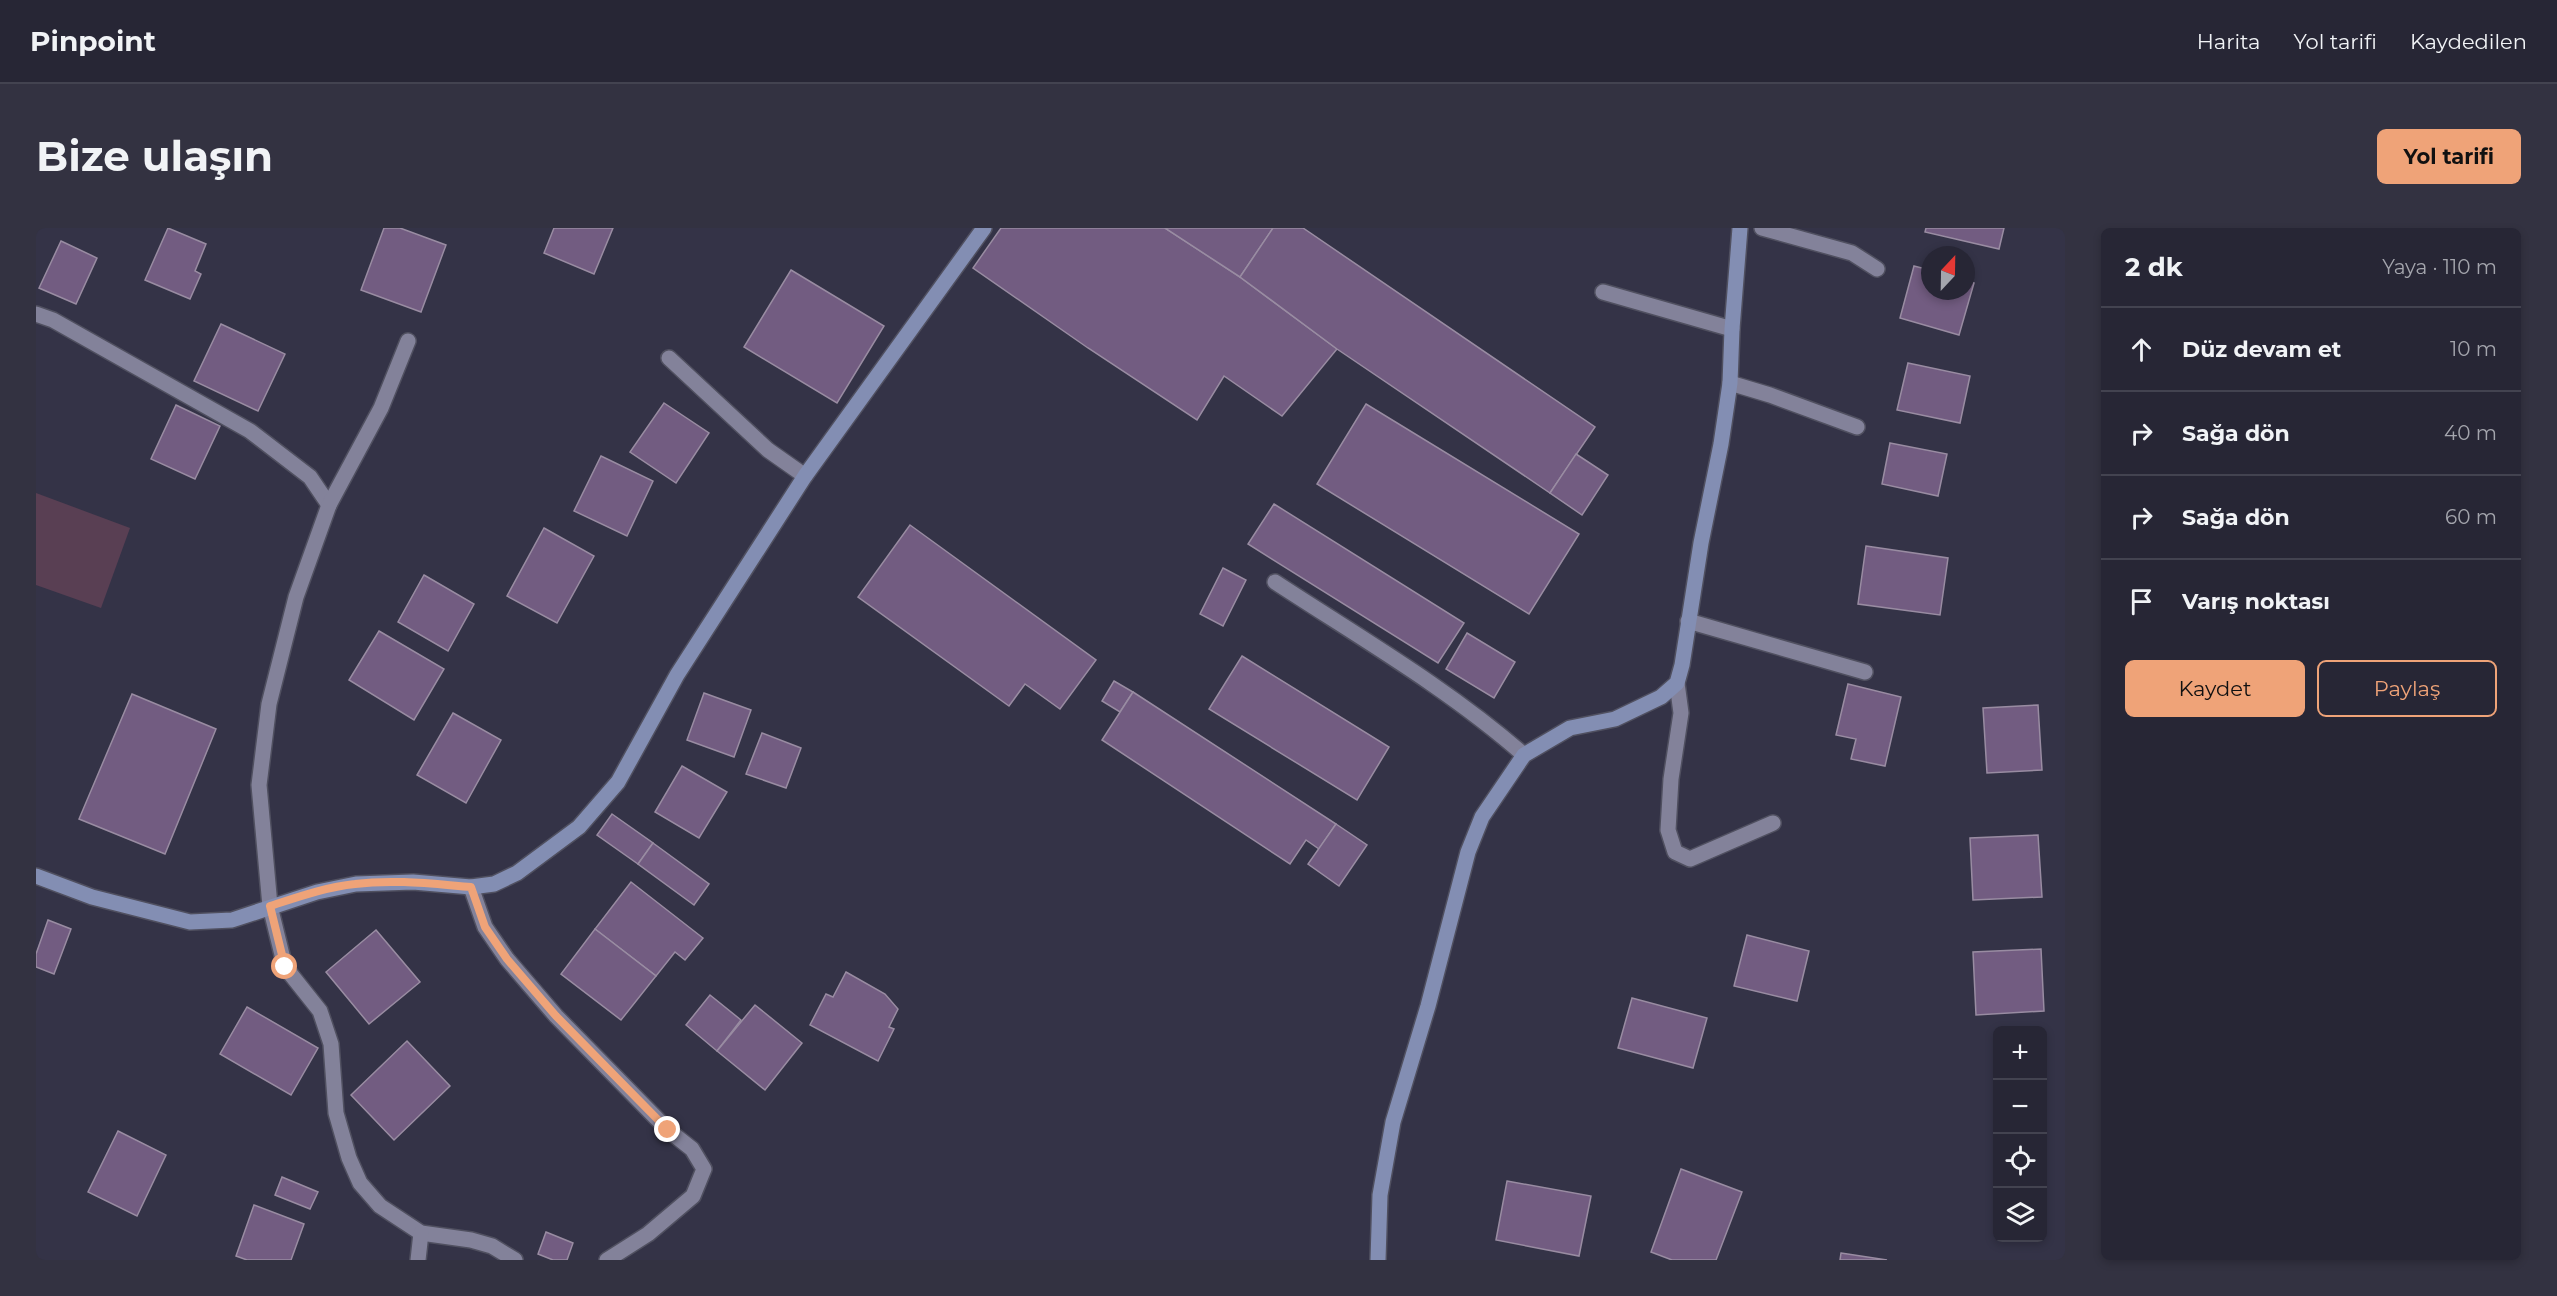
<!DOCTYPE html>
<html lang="tr">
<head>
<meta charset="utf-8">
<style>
  body { margin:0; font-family:Montserrat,sans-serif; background:#333241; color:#f1f3f6 }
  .controls { position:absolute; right:18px; bottom:18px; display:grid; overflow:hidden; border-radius:9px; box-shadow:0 3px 9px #0003 }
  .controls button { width:54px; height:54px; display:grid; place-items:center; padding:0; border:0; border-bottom:2px solid #434350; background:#272635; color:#f1f3f6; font:30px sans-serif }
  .compass { position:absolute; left:1885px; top:18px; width:54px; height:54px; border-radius:50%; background:#272635; box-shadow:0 3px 9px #0003; rotate:22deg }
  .stop { position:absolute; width:18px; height:18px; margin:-14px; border:4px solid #efa378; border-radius:50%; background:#fff }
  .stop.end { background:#efa378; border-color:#fff; box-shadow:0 2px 6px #0008 }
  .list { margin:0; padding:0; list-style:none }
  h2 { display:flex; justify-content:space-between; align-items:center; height:78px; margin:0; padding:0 24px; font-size:26px }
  h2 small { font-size:20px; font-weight:400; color:#a4a5ad }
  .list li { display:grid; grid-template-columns:39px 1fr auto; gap:18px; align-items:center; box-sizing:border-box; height:84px; padding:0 24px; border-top:2px solid #434350 }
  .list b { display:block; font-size:22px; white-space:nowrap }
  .list em { font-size:20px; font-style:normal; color:#a4a5ad }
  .actions { display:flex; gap:12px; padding:18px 24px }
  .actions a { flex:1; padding:14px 0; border:2px solid #efa378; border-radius:9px; text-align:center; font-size:21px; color:#efa378 }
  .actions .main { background:#efa378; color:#111 }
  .icon { flex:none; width:33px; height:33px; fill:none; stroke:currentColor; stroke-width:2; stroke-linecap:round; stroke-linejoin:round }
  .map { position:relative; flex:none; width:2029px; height:1032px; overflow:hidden; border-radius:9px }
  header { display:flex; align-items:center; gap:36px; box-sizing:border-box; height:84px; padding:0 30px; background:#272635; border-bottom:2px solid #434350 }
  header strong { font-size:28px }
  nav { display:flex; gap:33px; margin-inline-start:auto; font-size:21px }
  .intro { display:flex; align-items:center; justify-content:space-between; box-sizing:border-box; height:144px; padding:0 36px }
  h1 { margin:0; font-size:42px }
  .button { padding:15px 27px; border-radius:9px; background:#efa378; color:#111; font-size:21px; font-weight:700 }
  main { display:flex; gap:36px; padding:0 36px }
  aside { flex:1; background:#272635; border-radius:9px; box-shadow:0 3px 9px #0003 }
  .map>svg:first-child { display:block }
  .pitch { fill:#593f53 }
  .building { fill:#725c81; stroke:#998ca2; stroke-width:1.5 }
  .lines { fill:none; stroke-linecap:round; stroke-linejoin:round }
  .lane-casing { stroke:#505060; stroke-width:18 }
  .street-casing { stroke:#505060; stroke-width:18 }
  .secondary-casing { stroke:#505060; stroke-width:18 }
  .lane { stroke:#83829a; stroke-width:15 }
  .street { stroke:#83829a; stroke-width:15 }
  .secondary { stroke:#838eb3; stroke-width:15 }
  .route { stroke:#efa378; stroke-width:8 }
</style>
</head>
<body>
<header>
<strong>Pinpoint</strong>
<nav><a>Harita</a><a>Yol tarifi</a><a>Kaydedilen</a></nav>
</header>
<div class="intro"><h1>Bize ulaşın</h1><a class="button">Yol tarifi</a></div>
<main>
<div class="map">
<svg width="2029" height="1032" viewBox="0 0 2029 1032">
  <rect width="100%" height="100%" fill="#343347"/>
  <path class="pitch" d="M 0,265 L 94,300 L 65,380 L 0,357 Z"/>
  <g class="building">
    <path d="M 132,0 L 170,16 L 159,43 L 165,46 L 154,71 L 109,52 Z"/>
    <path d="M 348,0 L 364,0 L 410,17 L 385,84 L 325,62 Z"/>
    <path d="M 518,0 L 577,0 L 558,46 L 508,25 Z"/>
    <path d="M 965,0 L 1129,0 L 1204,49 L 1301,121 L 1246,188 L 1188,148 L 1161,192 L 1052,120 L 937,40 Z"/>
    <path d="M 1129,0 L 1237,0 L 1204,49 Z"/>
    <path d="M 1237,0 L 1267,0 L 1559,199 L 1514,265 L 1301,121 L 1204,49 Z"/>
    <path d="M 1890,0 L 1968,0 L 1963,21 L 1889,4 Z"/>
    <path d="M 25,13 L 61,30 L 40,76 L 3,60 Z"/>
    <path d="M 1878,38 L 1894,42 L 1894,63 L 1930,63 L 1930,52 L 1938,55 L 1923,107 L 1864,90 Z"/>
    <path d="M 755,42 L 848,98 L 801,175 L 708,119 Z"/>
    <path d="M 185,96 L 249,126 L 222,183 L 158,153 Z"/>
    <path d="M 1872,135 L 1934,148 L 1924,195 L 1861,182 Z"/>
    <path d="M 628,175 L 673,205 L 640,255 L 594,224 Z"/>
    <path d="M 1330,176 L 1543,306 L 1493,386 L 1281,256 Z"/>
    <path d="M 140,177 L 184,198 L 159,251 L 115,231 Z"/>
    <path d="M 1854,215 L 1911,226 L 1902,268 L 1846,256 Z"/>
    <path d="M 1540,226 L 1572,247 L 1546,287 L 1514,265 Z"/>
    <path d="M 565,228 L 617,253 L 591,308 L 538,283 Z"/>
    <path d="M 1238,276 L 1428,395 L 1402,435 L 1212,316 Z"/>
    <path d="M 874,297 L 1060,432 L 1024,481 L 989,456 L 973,478 L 822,369 Z"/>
    <path d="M 508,300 L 558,328 L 521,395 L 471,368 Z"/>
    <path d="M 1830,318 L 1912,330 L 1904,387 L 1822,376 Z"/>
    <path d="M 1187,340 L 1210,352 L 1187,398 L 1164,386 Z"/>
    <path d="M 388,347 L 438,376 L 412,423 L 362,394 Z"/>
    <path d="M 343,403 L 408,441 L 378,492 L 313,452 Z"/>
    <path d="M 1431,405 L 1479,434 L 1458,470 L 1410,441 Z"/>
    <path d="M 1206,428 L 1353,519 L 1321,572 L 1173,481 Z"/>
    <path d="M 1078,453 L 1097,464 L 1084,484 L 1066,473 Z"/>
    <path d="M 1812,456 L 1865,469 L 1849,538 L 1815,531 L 1820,511 L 1800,507 Z"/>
    <path d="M 1097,464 L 1300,596 L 1283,621 L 1270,612 L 1254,636 L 1066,512 Z"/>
    <path d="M 668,465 L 715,482 L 698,529 L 651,512 Z"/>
    <path d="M 96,466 L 180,501 L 129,626 L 43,591 Z"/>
    <path d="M 2002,477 L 2006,542 L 1951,545 L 1947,480 Z"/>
    <path d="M 417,485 L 465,512 L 430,575 L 381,547 Z"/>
    <path d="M 726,505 L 765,520 L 750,560 L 710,546 Z"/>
    <path d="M 646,538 L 691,564 L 663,610 L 619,584 Z"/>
    <path d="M 576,586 L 617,615 L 602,636 L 561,607 Z"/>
    <path d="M 1300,596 L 1331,617 L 1303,658 L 1272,636 Z"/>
    <path d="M 2002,607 L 2006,669 L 1937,672 L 1934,610 Z"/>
    <path d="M 617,615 L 673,656 L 658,677 L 602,636 Z"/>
    <path d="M 595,654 L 667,710 L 649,732 L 639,724 L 620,748 L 559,701 Z"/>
    <path d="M 12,692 L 35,701 L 18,746 L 0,739 L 0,726 Z"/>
    <path d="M 559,701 L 620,748 L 585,792 L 525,746 Z"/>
    <path d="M 340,702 L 384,754 L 333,796 L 290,744 Z"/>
    <path d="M 1711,707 L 1773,723 L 1761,773 L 1698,758 Z"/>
    <path d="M 2005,721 L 2008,783 L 1940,787 L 1937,724 Z"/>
    <path d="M 810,744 L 849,766 L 862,781 L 853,799 L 858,801 L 842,833 L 774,797 L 790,766 L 797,769 Z"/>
    <path d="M 674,767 L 705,792 L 681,823 L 650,797 Z"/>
    <path d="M 1596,770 L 1671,790 L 1657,840 L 1582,820 Z"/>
    <path d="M 719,777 L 766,815 L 729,862 L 681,823 Z"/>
    <path d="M 211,779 L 282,820 L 255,867 L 184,826 Z"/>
    <path d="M 371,813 L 414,858 L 358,912 L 315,867 Z"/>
    <path d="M 82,903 L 130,927 L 101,988 L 52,964 Z"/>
    <path d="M 1645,941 L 1706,964 L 1680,1032 L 1636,1032 L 1615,1024 Z"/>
    <path d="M 246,949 L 282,964 L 274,981 L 239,967 Z"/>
    <path d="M 1471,953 L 1555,968 L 1543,1028 L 1460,1012 Z"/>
    <path d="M 218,977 L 268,996 L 255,1032 L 211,1032 L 200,1028 Z"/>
    <path d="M 510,1004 L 537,1015 L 531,1032 L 517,1032 L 502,1026 Z"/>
    <path d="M 1805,1025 L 1851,1032 L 1804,1032 Z"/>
  </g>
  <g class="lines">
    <g class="lane-casing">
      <g id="lane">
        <path d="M 1726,0 L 1816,25 L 1841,41"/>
        <path d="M 1567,64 L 1696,101"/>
        <path d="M 633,130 L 732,222 L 769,248"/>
        <path d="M 1694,155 L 1734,167 L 1821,199"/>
        <path d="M 1239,354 C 1323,409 1413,461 1488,527"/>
        <path d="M 1652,393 L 1829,444"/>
      </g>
    </g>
    <g class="street-casing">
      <g id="street">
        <path d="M 0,86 L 17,92 L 214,203 L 274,249 L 293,277"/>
        <path d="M 372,113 L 345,180 L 293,277 L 260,369 L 233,476 L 223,557 L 234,678 L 249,739 L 284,783 L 295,816 L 300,885 L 313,930 L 324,955 L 344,978 L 385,1005 L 435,1012 L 456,1018 L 479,1032"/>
        <path d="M 1641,455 L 1645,485 L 1635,551 L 1632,602 L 1639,624 L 1654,631 L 1737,595"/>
        <path d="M 435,659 L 449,699 L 471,731 L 520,788 L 632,902 L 656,921 L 668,941 L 657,968 L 612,1006 L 571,1032"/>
        <path d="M 382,1032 L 385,1005"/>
      </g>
    </g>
    <g class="secondary-casing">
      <g id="secondary">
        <path d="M 0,648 L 56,669 L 154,694 L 196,692 L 281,664 L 320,656 L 377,654 L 435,659 L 458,656 L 481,645 L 543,599 L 582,554 L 641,447 L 769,248 L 948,0"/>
        <path d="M 1342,1032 L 1344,967 L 1357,894 L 1392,778 L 1432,624 L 1446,589 L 1488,527 L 1534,500 L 1579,491 L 1625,469 L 1641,455 L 1646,437 L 1665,315 L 1685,216 L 1694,155 L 1696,101 L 1704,0"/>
      </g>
    </g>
    <use href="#lane" class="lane"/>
    <use href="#street" class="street"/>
    <use href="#secondary" class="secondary"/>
  </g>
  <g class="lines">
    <path class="route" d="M 249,739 L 234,678 C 262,669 290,659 319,656 C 358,651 397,656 435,659 L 449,699 L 471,731 L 520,788 L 632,902"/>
  </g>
</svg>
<div class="controls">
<button>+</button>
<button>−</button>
<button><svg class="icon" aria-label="locate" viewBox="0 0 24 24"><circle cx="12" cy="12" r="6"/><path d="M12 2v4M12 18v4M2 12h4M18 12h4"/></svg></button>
<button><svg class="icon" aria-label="layers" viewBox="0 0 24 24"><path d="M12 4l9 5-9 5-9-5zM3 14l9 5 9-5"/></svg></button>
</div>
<svg class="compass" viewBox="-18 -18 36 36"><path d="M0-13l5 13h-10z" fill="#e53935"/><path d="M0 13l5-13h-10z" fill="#a4a5ad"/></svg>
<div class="stop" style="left:249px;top:739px"></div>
<div class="stop end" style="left:632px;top:902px"></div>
</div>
<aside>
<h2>2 dk<small>Yaya · 110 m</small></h2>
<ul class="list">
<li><svg class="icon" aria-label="ahead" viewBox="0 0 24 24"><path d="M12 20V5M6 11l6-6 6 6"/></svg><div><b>Düz devam et</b></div><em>10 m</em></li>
<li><svg class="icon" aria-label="right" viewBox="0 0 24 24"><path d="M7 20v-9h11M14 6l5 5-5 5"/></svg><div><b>Sağa dön</b></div><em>40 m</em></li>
<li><svg class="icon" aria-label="right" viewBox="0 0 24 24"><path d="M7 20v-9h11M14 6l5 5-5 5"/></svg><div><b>Sağa dön</b></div><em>60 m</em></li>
<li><svg class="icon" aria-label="arrive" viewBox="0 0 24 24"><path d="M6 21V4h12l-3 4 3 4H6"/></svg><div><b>Varış noktası</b></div></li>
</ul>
<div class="actions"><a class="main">Kaydet</a><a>Paylaş</a></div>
</aside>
</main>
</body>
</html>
